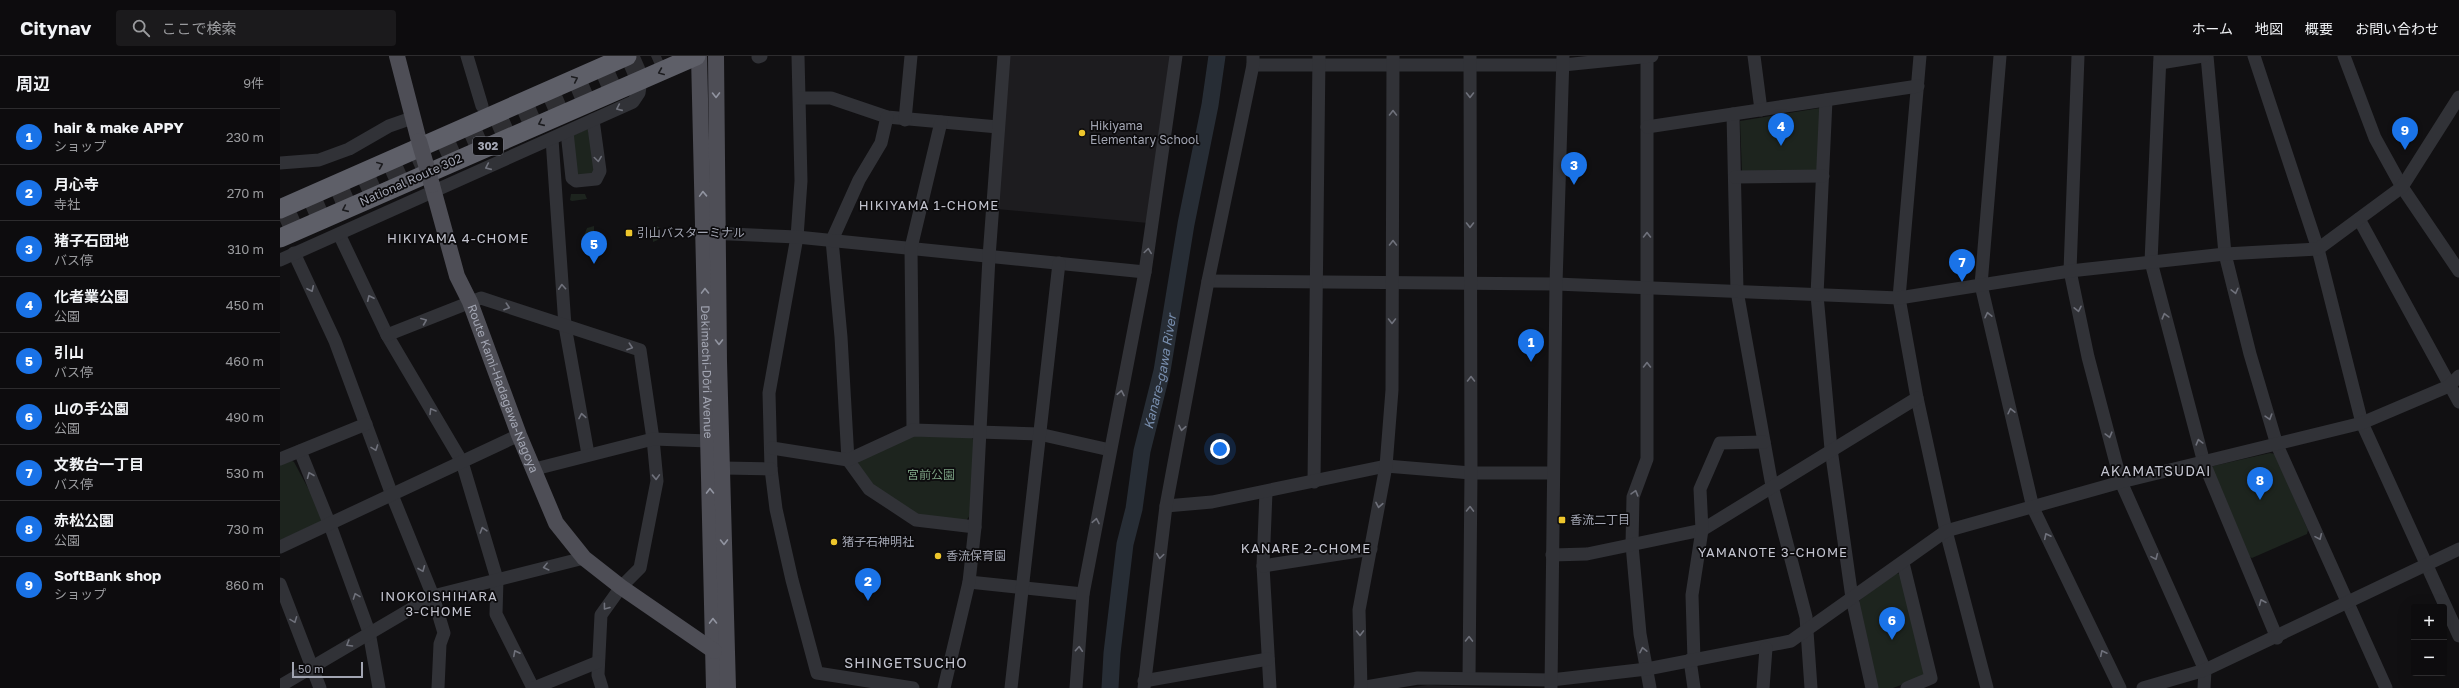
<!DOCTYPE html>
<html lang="ja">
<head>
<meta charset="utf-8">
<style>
  body { margin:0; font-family:"Golos Text","Noto Sans JP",sans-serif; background:#1b1a1c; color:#f1f3f6 }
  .controls { position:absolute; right:12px; bottom:12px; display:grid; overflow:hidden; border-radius:4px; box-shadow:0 4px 16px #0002 }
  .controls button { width:36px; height:36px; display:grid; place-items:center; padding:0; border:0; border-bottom:1px solid #2d2c2e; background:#0d0c0e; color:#f1f3f6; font:20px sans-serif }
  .scale { position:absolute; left:12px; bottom:10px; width:71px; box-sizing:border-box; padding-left:4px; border:2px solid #a2a5b2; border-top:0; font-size:11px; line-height:14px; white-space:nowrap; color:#a2a5b2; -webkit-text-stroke:3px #0c0b0d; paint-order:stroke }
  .you { position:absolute; left:940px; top:393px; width:14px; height:14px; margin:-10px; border:3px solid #fff; border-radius:50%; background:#1a73e8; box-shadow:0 0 0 6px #1a73e833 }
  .badge { display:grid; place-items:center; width:26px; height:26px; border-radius:50%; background:#1a73e8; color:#fff; font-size:13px; font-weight:700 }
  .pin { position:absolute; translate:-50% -33px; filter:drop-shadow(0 1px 2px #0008) }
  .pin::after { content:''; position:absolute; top:21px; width:14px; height:12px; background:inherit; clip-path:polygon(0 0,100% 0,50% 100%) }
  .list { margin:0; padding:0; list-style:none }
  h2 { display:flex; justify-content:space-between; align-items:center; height:52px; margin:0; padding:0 16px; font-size:17px }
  h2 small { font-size:13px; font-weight:400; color:#9a9b9e }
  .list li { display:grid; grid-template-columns:26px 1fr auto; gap:12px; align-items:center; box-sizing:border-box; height:56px; padding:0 16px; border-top:1px solid #2d2c2e }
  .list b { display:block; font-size:15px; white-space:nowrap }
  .list p { margin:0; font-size:13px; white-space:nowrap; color:#9a9b9e }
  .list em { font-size:13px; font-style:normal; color:#9a9b9e }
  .icon { flex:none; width:22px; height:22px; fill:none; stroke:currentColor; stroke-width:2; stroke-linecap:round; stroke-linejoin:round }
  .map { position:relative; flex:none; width:2179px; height:632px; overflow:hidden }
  header { display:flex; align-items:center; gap:24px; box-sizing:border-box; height:56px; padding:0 20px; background:#0d0c0e; border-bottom:1px solid #2d2c2e }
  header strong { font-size:19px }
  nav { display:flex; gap:22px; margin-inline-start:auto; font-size:14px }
  .search { width:280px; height:36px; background:#1b1a1c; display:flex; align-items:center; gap:10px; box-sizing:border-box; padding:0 14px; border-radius:4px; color:#9a9b9e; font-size:15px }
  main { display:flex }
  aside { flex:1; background:#0d0c0e }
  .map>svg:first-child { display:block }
  .built { fill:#1d1c1f }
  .green { fill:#1d241e }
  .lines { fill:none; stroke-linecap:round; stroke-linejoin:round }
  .river { stroke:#272d35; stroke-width:17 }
  .highway-tunnel { stroke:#2e2e32; stroke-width:19; stroke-dasharray:19 10; stroke-linecap:butt }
  .minor { stroke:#313237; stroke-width:13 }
  .major { stroke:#4e4e56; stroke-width:16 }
  .highway { stroke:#5e5f68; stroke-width:19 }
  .major-bridge { stroke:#4e4e56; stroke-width:16 }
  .oneway { stroke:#1c1c1f }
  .oneway2 { stroke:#9194a0 }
  .oneway3 { stroke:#6f717b }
  .poi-dot { fill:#eec62c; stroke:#0c0b0d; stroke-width:1.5 }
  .labels { text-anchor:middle; stroke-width:3.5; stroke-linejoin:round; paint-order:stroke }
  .shield { fill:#0c0b0d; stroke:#757780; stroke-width:1 }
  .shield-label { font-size:11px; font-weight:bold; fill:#a2a5b2 }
  .poi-label { font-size:12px; fill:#a2a5b2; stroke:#0c0b0d; text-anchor:start }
  .street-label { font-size:12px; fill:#a2a5b2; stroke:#0c0b0d }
  .park-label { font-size:12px; fill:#799e80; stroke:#0c0b0d }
  .neighbourhood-label { font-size:13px; letter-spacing:1px; fill:#c3c4cf; stroke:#0c0b0d }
  .water-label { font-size:13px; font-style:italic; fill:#788eae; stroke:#0c0b0d }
  .quarter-label { font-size:14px; letter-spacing:1px; fill:#c3c4cf; stroke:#0c0b0d }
</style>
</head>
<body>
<header>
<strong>Citynav</strong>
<div class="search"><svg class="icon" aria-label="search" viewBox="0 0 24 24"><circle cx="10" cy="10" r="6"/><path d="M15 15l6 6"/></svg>ここで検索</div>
<nav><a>ホーム</a><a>地図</a><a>概要</a><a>お問い合わせ</a></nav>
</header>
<main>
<aside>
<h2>周辺<small>9件</small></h2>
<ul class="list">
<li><span class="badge">1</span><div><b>hair &amp; make APPY</b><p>ショップ</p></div><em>230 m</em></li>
<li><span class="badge">2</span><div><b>月心寺</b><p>寺社</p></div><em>270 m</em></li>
<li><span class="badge">3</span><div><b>猪子石団地</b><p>バス停</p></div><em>310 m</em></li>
<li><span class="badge">4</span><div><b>化者業公園</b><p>公園</p></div><em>450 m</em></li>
<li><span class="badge">5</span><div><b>引山</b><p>バス停</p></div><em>460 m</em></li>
<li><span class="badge">6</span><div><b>山の手公園</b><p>公園</p></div><em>490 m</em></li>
<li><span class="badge">7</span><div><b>文教台一丁目</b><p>バス停</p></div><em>530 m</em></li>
<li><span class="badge">8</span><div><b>赤松公園</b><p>公園</p></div><em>730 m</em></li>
<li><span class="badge">9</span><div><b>SoftBank shop</b><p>ショップ</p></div><em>860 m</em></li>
</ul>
</aside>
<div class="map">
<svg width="2179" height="632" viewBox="0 0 2179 632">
  <rect width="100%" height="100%" fill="#111012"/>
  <g class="built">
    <path d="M 729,0 L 892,0 L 868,167 L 717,153 Z"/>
    <path d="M 1148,629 L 1225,632 L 1126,632 Z"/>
  </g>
  <g class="green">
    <path d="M 1540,52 L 1538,114 L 1462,116 L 1460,65 Z"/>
    <path d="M 308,73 L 315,114 L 313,118 L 297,119 L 292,80 Z"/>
    <path d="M 291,138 L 305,138 L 307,143 L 292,145 L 290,144 Z"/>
    <path d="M 373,169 L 379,171 L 382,178 L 380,183 L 373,186 Z"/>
    <path d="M 314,170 L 314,188 L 305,184 L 304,180 L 307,172 Z"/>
    <path d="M 635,378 L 689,380 L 694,384 L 690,459 L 686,465 L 637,458 L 595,431 L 578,408 L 579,404 Z"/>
    <path d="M 1990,397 L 1995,398 L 2028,474 L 2027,478 L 1972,502 L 1968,500 L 1931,415 L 1933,410 Z"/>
    <path d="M 8,402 L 14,406 L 43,460 L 42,465 L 0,484 L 0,406 Z"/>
    <path d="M 1615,517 L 1621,518 L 1646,620 L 1613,632 L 1595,632 L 1577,552 L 1580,544 Z"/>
  </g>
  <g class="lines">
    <path class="river" id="s1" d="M 830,632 L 832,597 L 845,488 L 854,453 L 862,395 L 882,315 L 906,168 L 930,49 L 937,0"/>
    <path class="highway-tunnel" d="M 0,165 L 381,0"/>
    <g class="minor">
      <path d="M 187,0 L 202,50"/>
      <path d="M 518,0 L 521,125 L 517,181 L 489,337 L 491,413 L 496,453 L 512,524 L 537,617 L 633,632"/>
      <path d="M 1367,0 L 1367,403 L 1353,441 L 1352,489 L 1360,578 L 1370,632"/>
      <path d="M 1474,0 L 1481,54"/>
      <path d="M 1640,0 L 1619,242 L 1637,342 L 1666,475 L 1707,632"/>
      <path d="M 1720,0 L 1701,229 L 1753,452 L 1840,632"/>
      <path d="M 1798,0 L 1790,215 L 1808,301 L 1841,426 L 1925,614 L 1924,632"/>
      <path d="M 1880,0 L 1871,206 L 1924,407 L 1997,582"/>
      <path d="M 1927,0 L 1945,198 L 1970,298 L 1997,389 L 2106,632"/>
      <path d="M 1974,0 L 2038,193 L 2082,367 L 2179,580"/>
      <path d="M 2064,0 L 2095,82 L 2122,131 L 2179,215"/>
      <path d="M 478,1 L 481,0"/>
      <path d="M 1880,7 L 1923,0"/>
      <path d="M 973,9 L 1283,9 L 1372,0"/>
      <path d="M 520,42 L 551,42 L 607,61 L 718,71"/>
      <path d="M 1546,44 L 1537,239 L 1551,393 L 1572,542 L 1592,632"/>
      <path d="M 1453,58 L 1457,235 L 1492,430 L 1526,561 L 1531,632"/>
      <path d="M 607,61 L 601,87 L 579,124 L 552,184 L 561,281 L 568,404 L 589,433 L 636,464 L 695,471"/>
      <path d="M 625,64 L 631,0"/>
      <path d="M 1367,71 L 1638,30"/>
      <path d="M 287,76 L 292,122 L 296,125 L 316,123 L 320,115 L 313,64"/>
      <path d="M 272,83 L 285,270 L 308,398"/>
      <path d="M 0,107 L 39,104 L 69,93 L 109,70 L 132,62"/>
      <path d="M 1455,121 L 1543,120"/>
      <path d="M 2079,163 L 2179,346"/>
      <path d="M 428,177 L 517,181 L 865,216"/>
      <path d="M 59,178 L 107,279 L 182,406 L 217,523 L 216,558 L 253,632"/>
      <path d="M 14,197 L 55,285 L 112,439 L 153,540 L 164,577 L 160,588 L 158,632"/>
      <path d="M 0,204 L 353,46 L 359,37 L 361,24"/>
      <path d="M 928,225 L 1276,228 L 1619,242 L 1790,215 L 1945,198 L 2038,193 L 2122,131 L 2179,41"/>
      <path d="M 107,279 L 201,242 L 360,294 L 373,383 L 377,425 L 360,512 L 341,531 L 321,559 L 318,619 L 322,632"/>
      <path d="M 633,374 L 631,192 L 661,66"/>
      <path d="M 492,392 L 568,404 L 633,374 L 759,378 L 830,394"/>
      <path d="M 20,395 L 50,469 L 89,576 L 99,632"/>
      <path d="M 0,403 L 86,368"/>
      <path d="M 443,412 L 491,413"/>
      <path d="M 255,413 L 373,383 L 429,385"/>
      <path d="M 1034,426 L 1039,0"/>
      <path d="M 986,436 L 983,510 L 990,632"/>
      <path d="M 886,450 L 932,446 L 1106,410 L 1191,417 L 1273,417"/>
      <path d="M 0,491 L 239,379"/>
      <path d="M 1272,499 L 1307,498 L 1422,474 L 1637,342"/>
      <path d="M 1623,507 L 1651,622 L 1627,632"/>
      <path d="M 983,510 L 1091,493"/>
      <path d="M 689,526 L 803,538"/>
      <path d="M 0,528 L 40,632"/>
      <path d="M 1410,604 L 1414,632"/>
      <path d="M 1414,604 L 1412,539 L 1422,474 L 1420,433 L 1440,387 L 1484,386"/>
      <path d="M 1189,622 L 1191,417 L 1190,0"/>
      <path d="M 864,625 L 988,603"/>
      <path d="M 0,630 L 153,540 L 304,502"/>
      <path d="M 254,632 L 318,606"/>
      <path d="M 664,632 L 689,526 L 695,471 L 709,201 L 724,0"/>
      <path d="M 731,632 L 779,207"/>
      <path d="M 796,632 L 803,538 L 865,216 L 896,0"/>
      <path d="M 864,632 L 886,450 L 928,225 L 973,9 L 973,0"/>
      <path d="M 1080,632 L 1138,622 L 1271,624 L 1367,613 L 1511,585 L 1666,475 L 1841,426 L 2082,367 L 2169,330 L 2179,320"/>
      <path d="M 1081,632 L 1079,554 L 1106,410 L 1112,334 L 1113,0"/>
      <path d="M 1271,632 L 1276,228 L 1283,0"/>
      <path d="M 1483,632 L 1486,592"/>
      <path d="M 1863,632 L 1925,614 L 2179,493"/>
    </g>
    <g class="major">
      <path d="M 117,0 L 139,85"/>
      <path id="s2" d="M 419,0 L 434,632"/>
      <path d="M 436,0 L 439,305 L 448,632"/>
      <path id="s3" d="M 152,129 L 177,220 L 190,246 L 239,379 L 276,467 L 304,502 L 341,531 L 434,595"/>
    </g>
    <g class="highway">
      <path d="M 0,153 L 347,0"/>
      <path d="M 0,182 L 416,0"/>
    </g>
    <path class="major-bridge" d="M 139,85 L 152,129"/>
  </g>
  <defs><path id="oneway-chevron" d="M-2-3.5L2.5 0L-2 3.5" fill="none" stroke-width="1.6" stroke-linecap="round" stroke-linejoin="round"/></defs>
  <g class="oneway">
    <use href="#oneway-chevron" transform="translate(381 16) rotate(157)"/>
    <use href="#oneway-chevron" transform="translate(295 23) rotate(-25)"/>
    <use href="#oneway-chevron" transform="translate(261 67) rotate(156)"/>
    <use href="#oneway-chevron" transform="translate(100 109) rotate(-23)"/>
    <use href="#oneway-chevron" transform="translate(65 153) rotate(156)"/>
  </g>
  <g class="oneway2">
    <use href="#oneway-chevron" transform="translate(436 39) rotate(89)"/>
    <use href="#oneway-chevron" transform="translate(423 138) rotate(-92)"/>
    <use href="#oneway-chevron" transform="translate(425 235) rotate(-91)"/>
    <use href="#oneway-chevron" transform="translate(439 286) rotate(90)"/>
    <use href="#oneway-chevron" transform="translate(430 435) rotate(-91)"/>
    <use href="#oneway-chevron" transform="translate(444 486) rotate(89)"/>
    <use href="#oneway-chevron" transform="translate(433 565) rotate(-91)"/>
  </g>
  <g class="oneway3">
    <use href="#oneway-chevron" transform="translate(1190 39) rotate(90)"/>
    <use href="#oneway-chevron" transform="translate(339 52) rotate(156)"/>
    <use href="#oneway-chevron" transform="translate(1113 57) rotate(-90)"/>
    <use href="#oneway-chevron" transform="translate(318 103) rotate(82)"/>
    <use href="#oneway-chevron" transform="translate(208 111) rotate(156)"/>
    <use href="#oneway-chevron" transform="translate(1190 169) rotate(90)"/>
    <use href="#oneway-chevron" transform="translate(1367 179) rotate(-90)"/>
    <use href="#oneway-chevron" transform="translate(1113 187) rotate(-90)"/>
    <use href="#oneway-chevron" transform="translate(868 195) rotate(-82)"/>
    <use href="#oneway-chevron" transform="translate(282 231) rotate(-94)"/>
    <use href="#oneway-chevron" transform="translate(31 233) rotate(65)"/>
    <use href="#oneway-chevron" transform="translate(1955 235) rotate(76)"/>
    <use href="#oneway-chevron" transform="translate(90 242) rotate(-115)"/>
    <use href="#oneway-chevron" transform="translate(227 251) rotate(18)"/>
    <use href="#oneway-chevron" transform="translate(1798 253) rotate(78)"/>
    <use href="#oneway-chevron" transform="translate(1708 259) rotate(-103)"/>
    <use href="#oneway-chevron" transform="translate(1885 260) rotate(-105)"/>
    <use href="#oneway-chevron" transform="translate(144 265) rotate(-22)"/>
    <use href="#oneway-chevron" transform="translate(1112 265) rotate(90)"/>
    <use href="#oneway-chevron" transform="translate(350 291) rotate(18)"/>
    <use href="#oneway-chevron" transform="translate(1367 309) rotate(-90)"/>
    <use href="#oneway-chevron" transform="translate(1191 323) rotate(-90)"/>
    <use href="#oneway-chevron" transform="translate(841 337) rotate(-79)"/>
    <use href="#oneway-chevron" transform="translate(152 355) rotate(-121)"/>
    <use href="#oneway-chevron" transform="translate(1731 355) rotate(-103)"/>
    <use href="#oneway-chevron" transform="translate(302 360) rotate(-100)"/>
    <use href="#oneway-chevron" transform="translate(1989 361) rotate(73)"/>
    <use href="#oneway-chevron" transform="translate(902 372) rotate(101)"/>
    <use href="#oneway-chevron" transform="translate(1829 379) rotate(75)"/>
    <use href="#oneway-chevron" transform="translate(1919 386) rotate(-105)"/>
    <use href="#oneway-chevron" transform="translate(95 392) rotate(70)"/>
    <use href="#oneway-chevron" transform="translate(30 419) rotate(-112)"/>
    <use href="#oneway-chevron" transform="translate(376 421) rotate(88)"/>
    <use href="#oneway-chevron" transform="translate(1355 437) rotate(-74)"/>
    <use href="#oneway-chevron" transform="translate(1099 449) rotate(100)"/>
    <use href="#oneway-chevron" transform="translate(1190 453) rotate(-89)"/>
    <use href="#oneway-chevron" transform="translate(816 465) rotate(-79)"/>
    <use href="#oneway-chevron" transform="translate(203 474) rotate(-107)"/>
    <use href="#oneway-chevron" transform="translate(1767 480) rotate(-116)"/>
    <use href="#oneway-chevron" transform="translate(2039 481) rotate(66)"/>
    <use href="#oneway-chevron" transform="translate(880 500) rotate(98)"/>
    <use href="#oneway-chevron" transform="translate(1875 501) rotate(66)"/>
    <use href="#oneway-chevron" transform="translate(266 511) rotate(166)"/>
    <use href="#oneway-chevron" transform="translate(142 513) rotate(68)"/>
    <use href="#oneway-chevron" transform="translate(76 540) rotate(-110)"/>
    <use href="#oneway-chevron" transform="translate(1982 546) rotate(-113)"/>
    <use href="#oneway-chevron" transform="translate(326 551) rotate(127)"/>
    <use href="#oneway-chevron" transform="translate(14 564) rotate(69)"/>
    <use href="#oneway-chevron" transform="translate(1080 577) rotate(89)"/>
    <use href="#oneway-chevron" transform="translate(1189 583) rotate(-89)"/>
    <use href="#oneway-chevron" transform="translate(69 588) rotate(149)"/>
    <use href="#oneway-chevron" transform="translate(799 593) rotate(-86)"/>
    <use href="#oneway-chevron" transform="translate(1363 594) rotate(-102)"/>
    <use href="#oneway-chevron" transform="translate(236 597) rotate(-117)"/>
    <use href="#oneway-chevron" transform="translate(1823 597) rotate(-116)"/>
  </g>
  <g class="poi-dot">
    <circle cx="802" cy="77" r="4"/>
    <rect x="345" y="173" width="8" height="8" rx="2"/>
    <rect x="1278" y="460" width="8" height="8" rx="2"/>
    <circle cx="554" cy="486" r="4"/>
    <circle cx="658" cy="500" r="4"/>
  </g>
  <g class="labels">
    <rect class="shield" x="193" y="81" width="30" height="18" rx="3"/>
    <g class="shield-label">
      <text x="208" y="94">302</text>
    </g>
    <g class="poi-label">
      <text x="810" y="74">Hikiyama<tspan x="810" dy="14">Elementary School</tspan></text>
      <text x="357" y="181">引山バスターミナル</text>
      <text x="1290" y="468">香流二丁目</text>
      <text x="562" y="490">猪子石神明社</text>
      <text x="666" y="504">香流保育園</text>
    </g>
    <g class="street-label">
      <text transform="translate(131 124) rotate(-24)" y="4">National Route 302</text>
      <text dy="4" stroke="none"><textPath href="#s2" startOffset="316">Dekimachi-Dōri Avenue</textPath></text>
      <text dy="4" stroke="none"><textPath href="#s3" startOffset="216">Route Kami-Hadagawa-Nagoya</textPath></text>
    </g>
    <g class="park-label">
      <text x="651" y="423">宮前公園</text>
    </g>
    <g class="neighbourhood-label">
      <text x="649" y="154">HIKIYAMA 1-CHOME</text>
      <text x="178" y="187">HIKIYAMA 4-CHOME</text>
      <text x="1026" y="497">KANARE 2-CHOME</text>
      <text x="1493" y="501">YAMANOTE 3-CHOME</text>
      <text x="159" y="545">INOKOISHIHARA<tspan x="159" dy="15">3-CHOME</tspan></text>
    </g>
    <g class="water-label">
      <text dy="5" stroke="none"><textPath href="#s1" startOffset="321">Kanare-gawa River</textPath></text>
    </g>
    <g class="quarter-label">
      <text x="1876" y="420">AKAMATSUDAI</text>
      <text x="626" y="612">SHINGETSUCHO</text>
    </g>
  </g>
</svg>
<div class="controls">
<button>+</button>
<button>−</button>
</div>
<div class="scale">50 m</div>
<div class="you"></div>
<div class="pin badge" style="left:1251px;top:306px">1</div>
<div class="pin badge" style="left:588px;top:545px">2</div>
<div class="pin badge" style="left:1294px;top:129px">3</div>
<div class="pin badge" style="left:1501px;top:90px">4</div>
<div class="pin badge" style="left:314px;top:208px">5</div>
<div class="pin badge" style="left:1612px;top:584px">6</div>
<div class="pin badge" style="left:1682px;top:226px">7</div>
<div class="pin badge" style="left:1980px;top:444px">8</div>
<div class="pin badge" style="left:2125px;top:94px">9</div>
</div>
</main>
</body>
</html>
